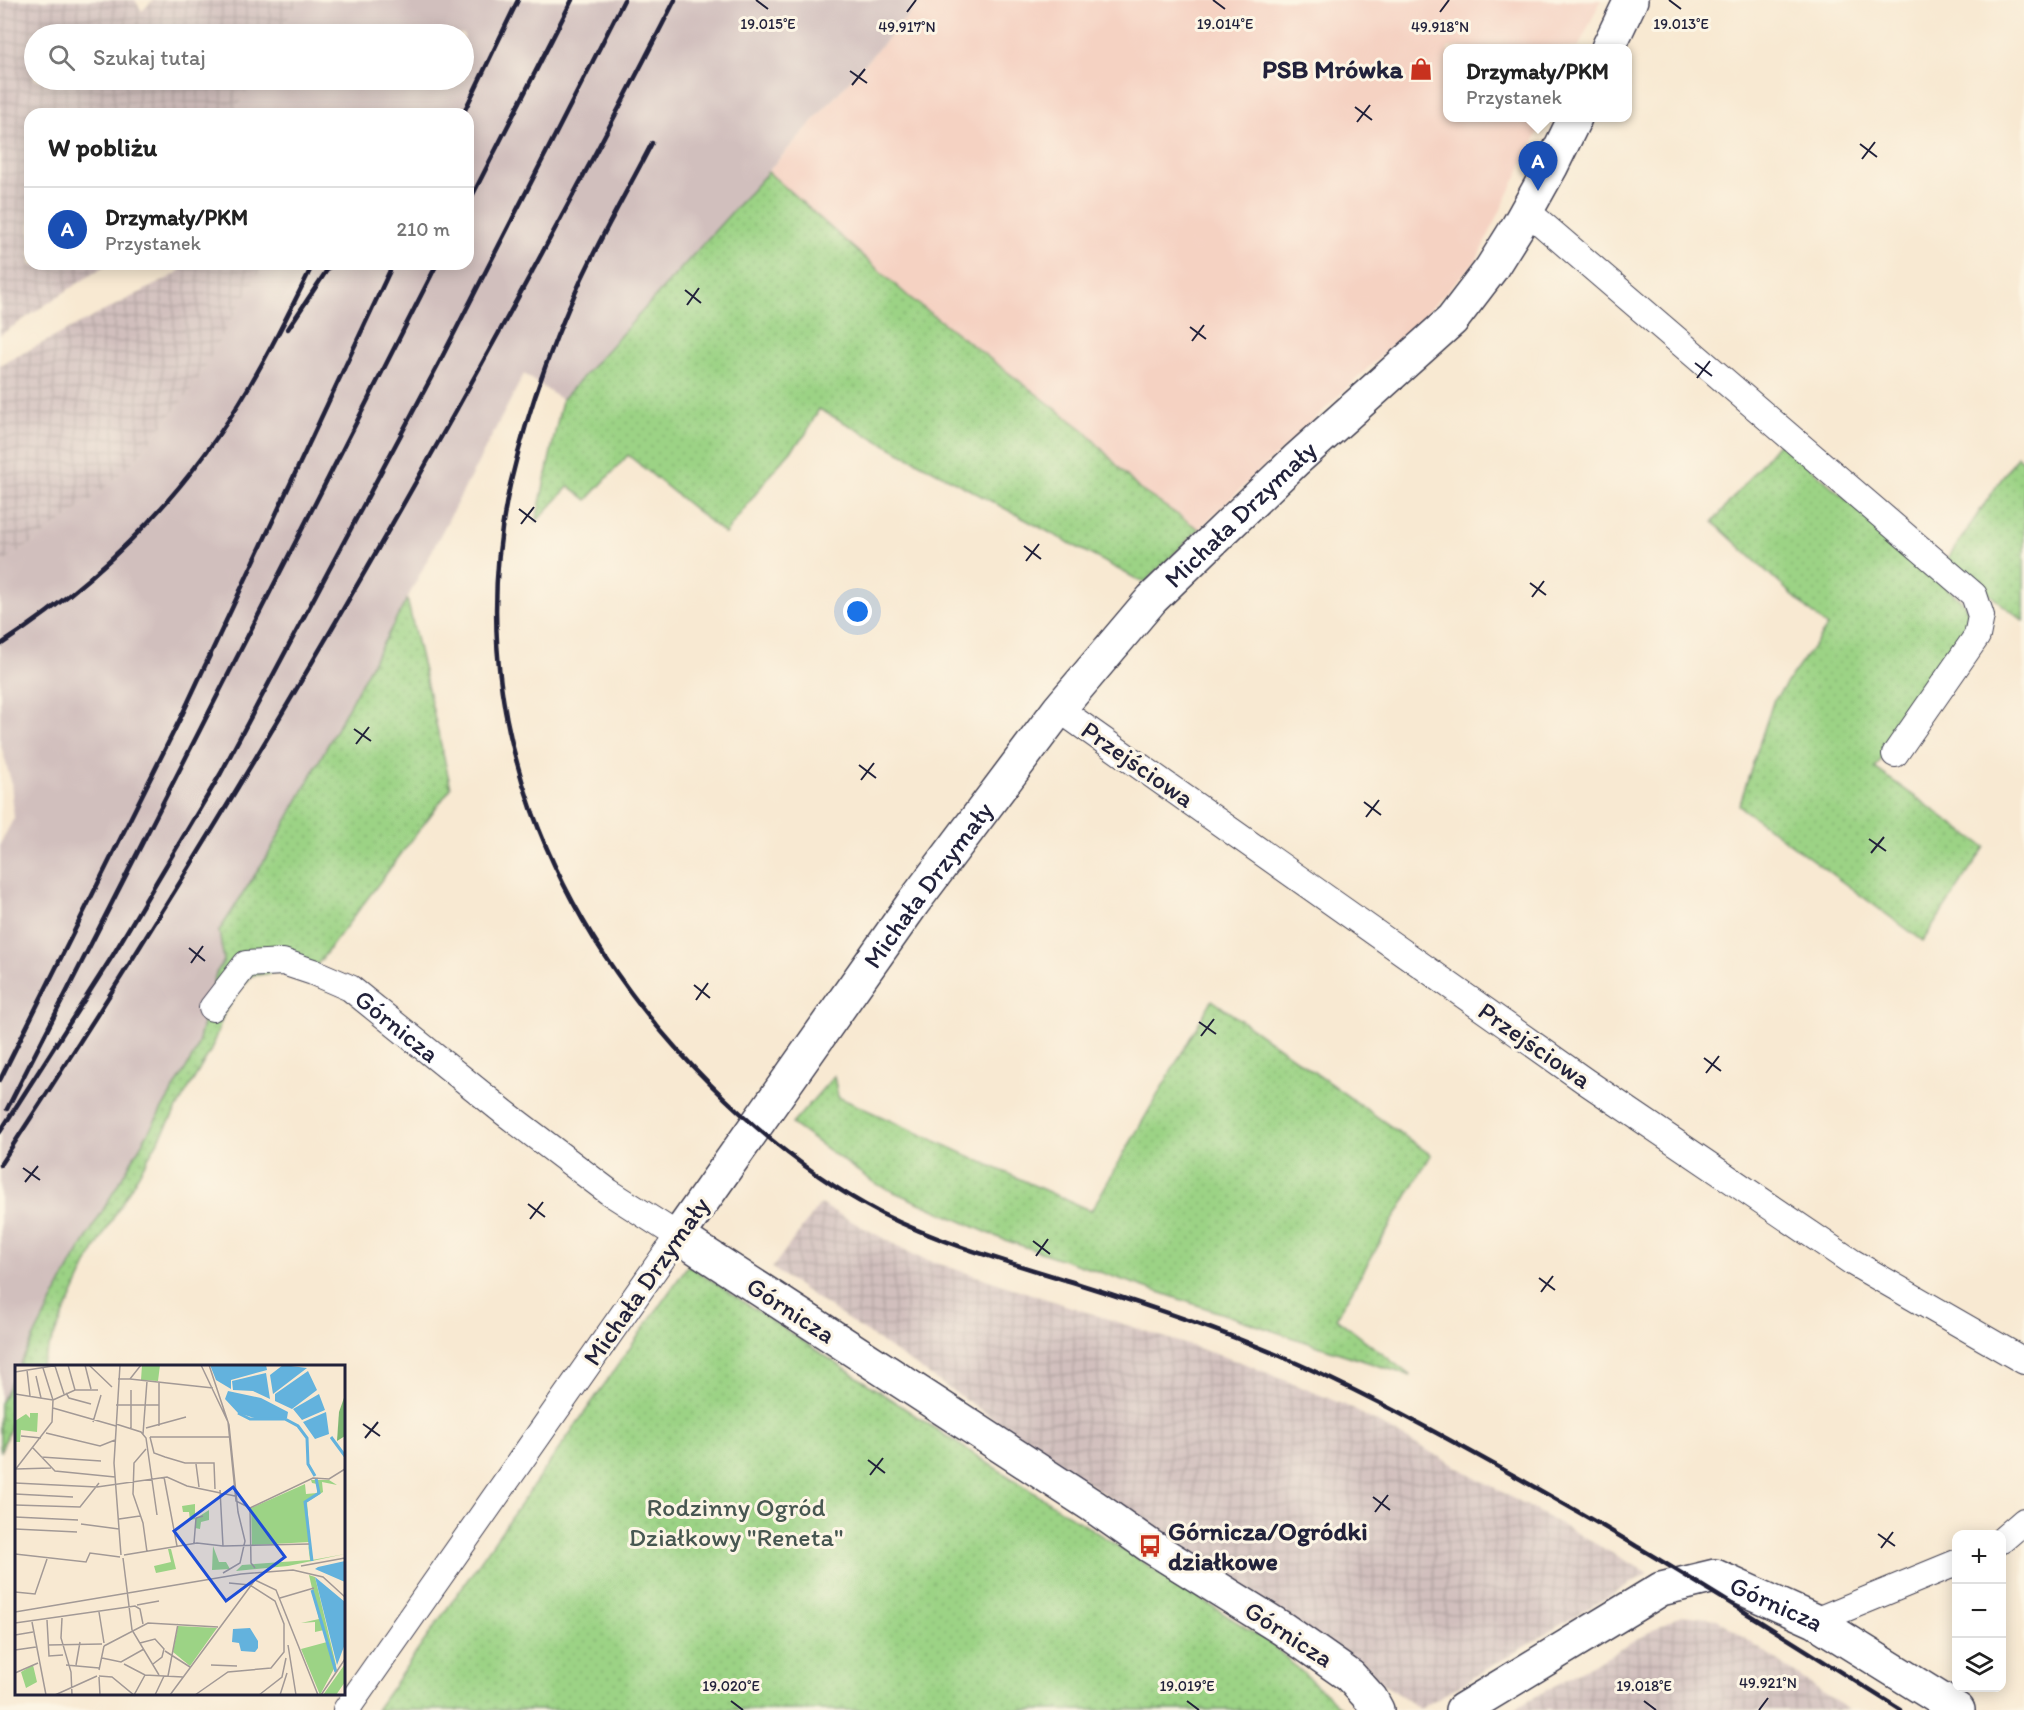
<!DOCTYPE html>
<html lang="pl">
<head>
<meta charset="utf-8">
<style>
  body { margin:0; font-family:Itim,sans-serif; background:#f6f6f6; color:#222 }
  .controls { position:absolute; right:18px; bottom:18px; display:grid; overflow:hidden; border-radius:12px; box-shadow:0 3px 15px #0003 }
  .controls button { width:54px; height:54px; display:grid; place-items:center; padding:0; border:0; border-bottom:2px solid #e0e0e0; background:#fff; color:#222; font:30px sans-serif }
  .you { position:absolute; left:858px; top:612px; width:21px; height:21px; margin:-15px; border:4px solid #fff; border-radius:50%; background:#1a73e8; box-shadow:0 0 0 9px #1a73e833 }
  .badge { display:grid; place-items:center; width:39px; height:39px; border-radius:50%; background:#c8321e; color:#fff; font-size:20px; font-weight:700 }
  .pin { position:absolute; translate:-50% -50px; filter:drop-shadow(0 2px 3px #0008) }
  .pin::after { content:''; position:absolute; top:32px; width:21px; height:18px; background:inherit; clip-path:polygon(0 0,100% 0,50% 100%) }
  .popup { position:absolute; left:1443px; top:44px; width:189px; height:78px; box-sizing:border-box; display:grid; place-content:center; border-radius:12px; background:#fff; filter:drop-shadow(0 2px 4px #0005); font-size:20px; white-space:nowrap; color:#767676 }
  .popup b { font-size:22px; color:#222 }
  .popup::after { content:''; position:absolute; left:50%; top:100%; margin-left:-12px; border:12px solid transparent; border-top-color:#fff }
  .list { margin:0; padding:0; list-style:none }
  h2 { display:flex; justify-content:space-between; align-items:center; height:78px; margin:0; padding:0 24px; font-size:26px }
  h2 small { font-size:20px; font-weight:400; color:#767676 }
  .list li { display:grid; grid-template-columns:39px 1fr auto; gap:18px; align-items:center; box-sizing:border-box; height:84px; padding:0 24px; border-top:2px solid #e0e0e0 }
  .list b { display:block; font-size:22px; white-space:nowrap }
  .list p { margin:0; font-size:20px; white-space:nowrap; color:#767676 }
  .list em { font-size:20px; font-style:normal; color:#767676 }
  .icon { flex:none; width:33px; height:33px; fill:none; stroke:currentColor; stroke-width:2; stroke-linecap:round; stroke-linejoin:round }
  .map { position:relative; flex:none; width:2024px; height:1710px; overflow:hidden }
  .search { position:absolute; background:#fff; box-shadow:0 3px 15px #0003; left:24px; top:24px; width:450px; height:66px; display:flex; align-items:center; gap:15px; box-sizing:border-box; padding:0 21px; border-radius:33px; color:#767676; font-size:22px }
  .panel { position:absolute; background:#fff; box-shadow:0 3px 15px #0003; left:24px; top:108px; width:450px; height:162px; border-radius:18px }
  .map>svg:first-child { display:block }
  .built { fill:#f5d2c2 }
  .industrial { fill:url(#industrial-grid) }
  .railway { fill:#d1bfbd }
  .green { fill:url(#green-dots); stroke:#5f7a60; stroke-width:1.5 }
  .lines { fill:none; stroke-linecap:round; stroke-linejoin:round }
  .minor-casing { stroke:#424052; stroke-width:28 }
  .tertiary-casing { stroke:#424052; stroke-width:36 }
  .minor { stroke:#fff; stroke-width:26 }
  .tertiary { stroke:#fff; stroke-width:33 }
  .rail { stroke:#22223b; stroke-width:4.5 }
  .ticks { fill:none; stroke:#22223b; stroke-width:2 }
  .labels { text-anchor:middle; stroke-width:6; stroke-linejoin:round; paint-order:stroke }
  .poi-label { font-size:26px; font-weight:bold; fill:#22223b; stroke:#fcf5e5; text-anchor:end }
  .street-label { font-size:26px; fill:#22223b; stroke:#fcf5e5 }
  .park-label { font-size:26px; fill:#475751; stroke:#fcf5e5 }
  .inset-river { fill:none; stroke:#63b2dd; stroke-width:3 }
  .inset-road { fill:none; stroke:#a29996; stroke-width:1.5 }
  .view { fill:#1d4ed8; fill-opacity:0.15; stroke:#1d4ed8; stroke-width:3 }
  .inset-edge { fill:none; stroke:#22223b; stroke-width:3 }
  .ticks-label { font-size:15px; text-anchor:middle; fill:#22223b; stroke:#fcf5e5; stroke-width:6; stroke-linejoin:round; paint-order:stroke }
</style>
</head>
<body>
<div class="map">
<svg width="2024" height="1710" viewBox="0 0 2024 1710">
  <defs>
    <pattern id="industrial-grid" width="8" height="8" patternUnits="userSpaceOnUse" patternTransform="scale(1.5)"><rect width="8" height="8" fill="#d1bfbd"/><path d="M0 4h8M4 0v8" fill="none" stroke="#b3a4a3"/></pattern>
    <pattern id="green-dots" width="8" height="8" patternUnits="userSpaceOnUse" patternTransform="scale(1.5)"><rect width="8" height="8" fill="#9cd385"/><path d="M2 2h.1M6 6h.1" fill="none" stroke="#86b574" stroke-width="1.8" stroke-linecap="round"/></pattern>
  </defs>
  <rect width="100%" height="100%" fill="#fcf5e5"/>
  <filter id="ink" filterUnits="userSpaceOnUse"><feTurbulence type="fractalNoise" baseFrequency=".0167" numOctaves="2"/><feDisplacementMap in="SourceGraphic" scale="12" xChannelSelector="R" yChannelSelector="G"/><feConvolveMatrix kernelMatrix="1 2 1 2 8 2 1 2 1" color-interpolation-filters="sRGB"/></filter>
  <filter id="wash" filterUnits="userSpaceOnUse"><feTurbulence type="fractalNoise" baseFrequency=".008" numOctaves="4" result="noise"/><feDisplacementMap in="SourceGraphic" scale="24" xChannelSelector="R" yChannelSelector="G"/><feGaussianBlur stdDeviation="1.35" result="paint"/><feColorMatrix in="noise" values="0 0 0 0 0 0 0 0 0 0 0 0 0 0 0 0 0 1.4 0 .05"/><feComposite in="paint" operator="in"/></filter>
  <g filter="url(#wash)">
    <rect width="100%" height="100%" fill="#f8e9d2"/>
    <path class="built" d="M 922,0 L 1601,0 L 1578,48 L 1448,48 L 1448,118 L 1545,118 L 1476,261 L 1431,308 L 1199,529 L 1139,489 L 1085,431 L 909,297 L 768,172 Z"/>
    <g class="industrial">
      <path d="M 0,0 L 135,0 L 142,11 L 153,0 L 299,0 L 280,34 L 34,34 L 34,80 L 254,80 L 234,114 L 30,114 L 30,264 L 107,264 L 0,335 Z"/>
      <path d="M 188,264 L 264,264 L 193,388 L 139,456 L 100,493 L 47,533 L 0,565 L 0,365 L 174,275 Z"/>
      <path d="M 820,1204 L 918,1257 L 1246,1364 L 1349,1407 L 1648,1573 L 1420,1709 L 772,1268 Z"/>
      <path d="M 1681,1615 L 1717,1619 L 1848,1710 L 1516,1710 L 1520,1705 Z"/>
    </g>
    <path class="railway" d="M 299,0 L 922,0 L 562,400 L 524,374 L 407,599 L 269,853 L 219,931 L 224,961 L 216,973 L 196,1051 L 73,1261 L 19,1366 L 16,1366 L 16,1371 L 0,1404 L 0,844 L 14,818 L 11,781 L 0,742 L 0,565 L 47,533 L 100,493 L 139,456 L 193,388 L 264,264 L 468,264 L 468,114 L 234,114 L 254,80 L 464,80 L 464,34 L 280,34 Z"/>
    <g class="green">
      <path d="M 768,172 L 909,297 L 1085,431 L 1139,489 L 1199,529 L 1144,583 L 819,409 L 805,435 L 773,471 L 725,534 L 628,455 L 587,500 L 569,486 L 536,522 L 562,400 Z"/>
      <path d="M 1780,441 L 1962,601 L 1970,614 L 1967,637 L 1875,768 L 1985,847 L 1923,941 L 1739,806 L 1773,702 L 1827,627 L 1713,522 Z"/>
      <path d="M 2017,456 L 2024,461 L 2024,621 L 1946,561 Z"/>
      <path d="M 407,599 L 451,788 L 308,977 L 279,972 L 250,976 L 224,1013 L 211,1050 L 91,1256 L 40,1366 L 19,1366 L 73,1261 L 196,1051 L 216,973 L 224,961 L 219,931 L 269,853 Z"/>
      <path d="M 1212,1000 L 1431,1155 L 1336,1318 L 1411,1376 L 1330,1350 L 1002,1239 L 876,1184 L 792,1124 L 834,1076 L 838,1097 L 1091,1211 Z"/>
      <path d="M 688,1265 L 975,1455 L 1270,1643 L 1344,1710 L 376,1710 Z"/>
      <path d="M 16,1371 L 16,1416 L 0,1452 L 0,1404 Z"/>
    </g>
  </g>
  <g filter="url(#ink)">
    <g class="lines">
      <g class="minor-casing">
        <g id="minor">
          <path d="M 1527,211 L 1974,595 L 1981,616 L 1977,636 L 1895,754"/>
          <path d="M 1059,709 L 1585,1081 L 1852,1262 L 2024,1361"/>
          <path id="s1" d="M 212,1008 L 246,964 L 283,962 L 313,972 L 350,988 L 505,1113 L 609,1192 L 678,1236 L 346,1710"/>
          <path d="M 2002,1540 L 2024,1521"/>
          <path d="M 1815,1621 L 1956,1563"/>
        </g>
      </g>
      <g class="tertiary-casing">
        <g id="tertiary">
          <path d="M 1608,48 L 1631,0"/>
          <path id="s2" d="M 1377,1710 L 1371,1699 L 1350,1676 L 1283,1629 L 1150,1546 L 1093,1506 L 678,1236 L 913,903 L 1059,709 L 1152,599 L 1296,460 L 1452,320 L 1491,269 L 1518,226 L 1551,167 L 1575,118"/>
          <path id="s3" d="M 1462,1710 L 1661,1589 L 1715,1576 L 1815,1621 L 1958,1710"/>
        </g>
      </g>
      <use href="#minor" class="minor"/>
      <use href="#tertiary" class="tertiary"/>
      <g class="rail">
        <path d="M 463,114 L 518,0"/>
        <path d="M 652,143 C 634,178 614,213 596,249 C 559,323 529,404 510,485 C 460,710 551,926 710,1084 C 760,1134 818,1181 882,1214 C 946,1246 1016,1264 1085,1286 C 1169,1312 1252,1341 1331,1379 C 1396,1410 1459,1445 1522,1480 C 1560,1502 1599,1523 1636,1546 C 1726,1599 1813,1655 1901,1710"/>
        <path d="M 468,204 L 572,0"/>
        <path d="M 288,329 L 331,264"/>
        <path d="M 0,645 C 103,578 189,491 250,385 C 273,346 293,305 313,264"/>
        <path d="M 0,1080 L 182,715 L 393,264"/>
        <path d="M 7,1109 L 437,264"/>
        <path d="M 0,1132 L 113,955 L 221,773 L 440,361 L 624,0"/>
        <path d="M 0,1165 C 247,790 470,400 675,0"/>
      </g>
    </g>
  </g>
  <path class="ticks" d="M 756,0 L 768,9M 1213,0 L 1225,9M 1669,0 L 1681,9M 907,12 L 916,0M 1440,12 L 1449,0M 850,71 L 867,83M 852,85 L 865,69M 1355,107 L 1372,120M 1357,122 L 1370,105M 1860,144 L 1877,157M 1862,159 L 1875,142M 685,290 L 701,303M 687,305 L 699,288M 1190,327 L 1206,339M 1192,341 L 1204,325M 1695,363 L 1712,376M 1697,378 L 1710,361M 519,509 L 536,522M 521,524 L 534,507M 1024,546 L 1041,559M 1026,561 L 1039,544M 1530,583 L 1546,595M 1532,597 L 1544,581M 354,729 L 371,741M 356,744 L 369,727M 859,765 L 876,778M 861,780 L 874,763M 1364,802 L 1381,815M 1366,817 L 1379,800M 1869,839 L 1886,851M 1871,853 L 1884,837M 189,948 L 205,961M 191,963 L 203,946M 694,985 L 710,998M 696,1000 L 708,983M 1199,1022 L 1216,1034M 1201,1036 L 1214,1019M 1704,1058 L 1721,1071M 1706,1073 L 1719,1056M 23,1168 L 40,1180M 25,1182 L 38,1166M 528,1204 L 545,1217M 530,1219 L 543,1202M 1033,1241 L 1050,1254M 1036,1256 L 1048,1239M 1539,1278 L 1555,1290M 1541,1292 L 1553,1276M 363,1424 L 380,1436M 365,1438 L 378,1422M 868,1460 L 885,1473M 870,1475 L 883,1458M 1373,1497 L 1390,1510M 1375,1512 L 1388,1495M 1878,1534 L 1895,1546M 1881,1548 L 1893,1532M 731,1701 L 743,1710M 1187,1701 L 1199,1710M 1644,1701 L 1656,1710M 1759,1710 L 1768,1698"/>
  <defs>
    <g id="shop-bare" transform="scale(1.8)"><path d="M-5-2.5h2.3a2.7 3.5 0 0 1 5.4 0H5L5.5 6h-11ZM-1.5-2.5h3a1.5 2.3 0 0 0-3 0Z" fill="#c8321e" stroke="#fcf5e5" stroke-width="2.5" paint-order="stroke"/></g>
    <g id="bus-bare" transform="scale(1.8)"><path d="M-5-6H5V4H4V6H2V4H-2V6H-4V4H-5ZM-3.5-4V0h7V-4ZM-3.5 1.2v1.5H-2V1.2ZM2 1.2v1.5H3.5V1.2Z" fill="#c8321e" stroke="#fcf5e5" stroke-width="2.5" paint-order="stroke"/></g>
  </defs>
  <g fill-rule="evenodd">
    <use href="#shop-bare" x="1421" y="69"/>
    <use href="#bus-bare" x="1150" y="1546"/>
  </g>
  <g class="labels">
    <g class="poi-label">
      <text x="1403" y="78">PSB Mrówka</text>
      <text x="1168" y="1540" text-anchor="start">Górnicza/Ogródki<tspan x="1168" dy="30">działkowe</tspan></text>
    </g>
    <g class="street-label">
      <text dy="9" stroke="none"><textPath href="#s2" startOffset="1764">Michała Drzymały</textPath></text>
      <text transform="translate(1138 764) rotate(35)" y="9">Przejściowa</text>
      <text dy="9" stroke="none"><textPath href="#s2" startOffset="1278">Michała Drzymały</textPath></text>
      <text dy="9" stroke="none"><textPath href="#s1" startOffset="225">Górnicza</textPath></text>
      <text transform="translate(1535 1045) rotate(35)" y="9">Przejściowa</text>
      <text transform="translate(646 1281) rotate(-55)" y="9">Michała Drzymały</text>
      <text transform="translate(791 1310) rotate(33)" y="9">Górnicza</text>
      <text dy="9" stroke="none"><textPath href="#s3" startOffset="356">Górnicza</textPath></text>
      <text transform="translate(1289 1634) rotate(33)" y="9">Górnicza</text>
    </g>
    <g class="park-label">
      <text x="736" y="1516">Rodzinny Ogród<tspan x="736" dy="30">Działkowy "Reneta"</tspan></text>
    </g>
  </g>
  <g transform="translate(15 1365)">
    <rect width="330" height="330" fill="#f8e9d2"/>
    <path d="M 127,0 L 145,0 L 143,16 L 126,15 ZM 15,48 L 23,48 L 22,67 L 6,65 L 5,77 L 0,77 L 0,56 L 11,49 L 15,53 ZM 296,115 L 314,115 L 322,120 L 307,117 L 308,127 L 292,137 L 295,177 L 237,180 L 236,143 L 290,119 L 291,129 L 302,128 L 302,119 L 297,118 ZM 180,139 L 180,154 L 194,145 L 194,155 L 186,157 L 185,164 L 180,163 L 181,154 L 175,155 L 174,147 L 168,147 L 167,141 ZM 293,179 L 297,195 L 330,189 L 273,201 L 221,206 L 227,200 L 295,195 ZM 198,181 L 204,197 L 211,197 L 215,204 L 197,205 ZM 153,184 L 156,184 L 161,204 L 141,208 L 139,201 L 156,197 ZM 294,210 L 300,212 L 321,300 L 305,330 L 286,284 L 312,277 L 309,265 L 300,267 L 300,257 L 286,258 L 304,254 ZM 163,261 L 202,263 L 175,301 L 158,287 ZM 330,299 L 330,317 L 321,330 L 308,330 ZM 18,300 L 22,317 L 11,323 L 6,307 Z" fill="#9cd385"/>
    <path d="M 330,30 L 330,71 L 322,76 L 324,47 Z" fill="#7db572"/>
    <path d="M 195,0 L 251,0 L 252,5 L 216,15 L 216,24 L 201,15 ZM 268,0 L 292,3 L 258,29 L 255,10 ZM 293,6 L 302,25 L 277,44 L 260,36 L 260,29 ZM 251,8 L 255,34 L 238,26 L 218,25 L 217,16 ZM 213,26 L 246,33 L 273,47 L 272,53 L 243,54 L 223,48 L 210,34 ZM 304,29 L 310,45 L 287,55 L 278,44 ZM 311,47 L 314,69 L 300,74 L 288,57 ZM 330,196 L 330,217 L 300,204 L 303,202 ZM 300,212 L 330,237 L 330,279 L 322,300 ZM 235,263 L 243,276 L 243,283 L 240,287 L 226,286 L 224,278 L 217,277 L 218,264 Z" fill="#63b2dd"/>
    <path class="inset-river" d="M 223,48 L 235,54 L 270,54 L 283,61 L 292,73 L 293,99 L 300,111M 316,72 L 330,91M 297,196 L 290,137 L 304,128 L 301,113M 297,225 L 321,307"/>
    <path class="inset-road" d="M 53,0 L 60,25M 70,0 L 76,24M 74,0 L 97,22M 105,0 L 99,98 L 106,190M 186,0 L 213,57 L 221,136 L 235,143M 194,0 L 214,60 L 223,147 L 230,176 L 225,198 L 208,208M 40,1 L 49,29M 12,5 L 15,31M 0,7 L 44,0M 21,11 L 26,33M 103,14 L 115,14 L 126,0M 115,14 L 198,23M 144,17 L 144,61M 116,25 L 116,63M 51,28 L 54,33 L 76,39M 0,29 L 38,35M 38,35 L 60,25 L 83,25M 101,40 L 144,40M 38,43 L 101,61M 78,57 L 86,30M 101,59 L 126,67 L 131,73 L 142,150M 131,63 L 171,52M 31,68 L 85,81 L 100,75M 128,69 L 132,16M 6,71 L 26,73M 135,72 L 139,88 L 150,92 L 170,98 L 199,98 L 200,124M 135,72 L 215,72M 18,83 L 40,106 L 100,112M 131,84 L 119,98 L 118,129 L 128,158 L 132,187M 26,92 L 86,96M 181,99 L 184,122M 1,104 L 36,103M 0,105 L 37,57 L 38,35 L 28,3M 149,112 L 162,181M 0,118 L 82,122 L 152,112 L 172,121 L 220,131M 205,125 L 208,181M 0,129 L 58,132M 0,140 L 65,142 L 84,118M 235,143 L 298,113 L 314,114 L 330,104M 235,143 L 236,198 L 240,203M 0,152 L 63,155M 104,154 L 125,151M 66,159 L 104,164M 0,164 L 62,167M 179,178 L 181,153 L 188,151M 0,189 L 71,197 L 75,188 L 105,192M 109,190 L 182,178 L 208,181 L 294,179M 108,193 L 117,265 L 144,310M 286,201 L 330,193M 0,227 L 20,229 L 32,194M 265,233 L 299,223M 122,240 L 144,236M 0,247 L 226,209 L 278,205 L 308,212 L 330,232M 84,247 L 89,278M 47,253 L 46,273 L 56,307 L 57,330M 32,255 L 34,291 L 48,290M 17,257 L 31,330M 0,258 L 120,241 L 125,244 L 128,259M 0,270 L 18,267M 125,278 L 140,274 L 149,284 L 147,292 L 138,299M 33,280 L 87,279M 273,280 L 281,330M 89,281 L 133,258 L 203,262M 0,285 L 21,282M 150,286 L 175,302M 87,293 L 106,297 L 129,284M 109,299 L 130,310 L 168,312M 51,300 L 84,303M 61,300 L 65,277M 196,300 L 222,301M 84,305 L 89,281M 0,308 L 23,298M 84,311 L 97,312 L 119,330 L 130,310M 153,311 L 163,259M 84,312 L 85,330M 40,330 L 82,311M 140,330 L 149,311M 155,330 L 240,215 L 261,225 L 303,330M 180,330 L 213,307 L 256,303 L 269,287 L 269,259 L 260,236 L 235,220 L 214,218M 244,330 L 267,312 L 271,293M 265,330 L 272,308M 306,330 L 330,294"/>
    <path class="view" d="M 218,122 L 270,192 L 211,236 L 159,166 Z"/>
    <rect width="330" height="330" class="inset-edge"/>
  </g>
  <g class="ticks-label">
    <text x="1681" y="29">19.013°E</text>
    <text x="768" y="29">19.015°E</text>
    <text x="1225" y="29">19.014°E</text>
    <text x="907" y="32">49.917°N</text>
    <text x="1440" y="32">49.918°N</text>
    <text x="1768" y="1688">49.921°N</text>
    <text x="731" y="1691">19.020°E</text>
    <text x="1187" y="1691">19.019°E</text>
    <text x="1644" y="1691">19.018°E</text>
  </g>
</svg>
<div class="controls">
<button>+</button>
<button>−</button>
<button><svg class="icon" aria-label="layers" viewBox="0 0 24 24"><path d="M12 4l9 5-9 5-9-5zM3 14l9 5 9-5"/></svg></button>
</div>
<div class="you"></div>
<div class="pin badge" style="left:1538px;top:191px;background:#1a4fb4">A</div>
<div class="popup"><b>Drzymały/PKM</b>Przystanek</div>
<div class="search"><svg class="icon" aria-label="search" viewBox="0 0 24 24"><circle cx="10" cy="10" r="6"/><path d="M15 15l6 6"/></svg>Szukaj tutaj</div>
<section class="panel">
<h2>W pobliżu<small></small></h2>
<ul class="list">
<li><span class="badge" style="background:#1a4fb4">A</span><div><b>Drzymały/PKM</b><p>Przystanek</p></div><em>210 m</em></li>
</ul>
</section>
</div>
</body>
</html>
